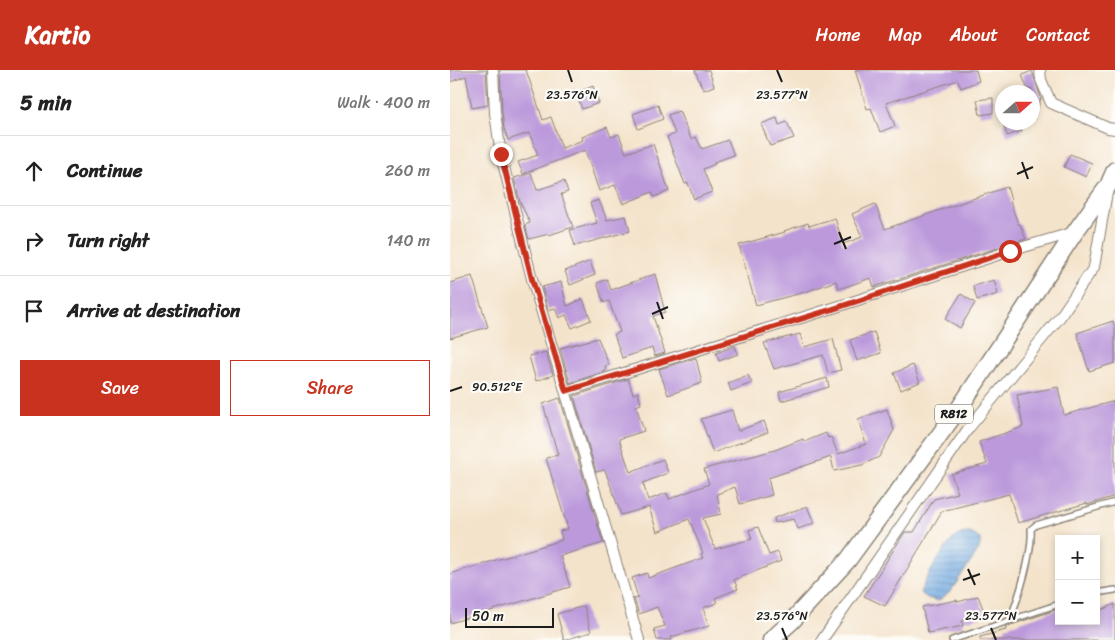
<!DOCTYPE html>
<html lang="en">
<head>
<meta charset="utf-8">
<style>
  body { margin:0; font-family:Sriracha,sans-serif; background:#f6f6f6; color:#222 }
  .controls { position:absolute; right:15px; bottom:15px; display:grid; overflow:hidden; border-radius:0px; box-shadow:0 2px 8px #0003 }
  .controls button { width:45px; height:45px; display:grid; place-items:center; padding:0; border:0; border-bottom:1px solid #e0e0e0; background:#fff; color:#222; font:25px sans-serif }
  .compass { position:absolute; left:545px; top:15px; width:45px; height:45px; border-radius:50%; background:#fff; box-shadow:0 2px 8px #0003; rotate:69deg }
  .scale { position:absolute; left:15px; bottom:12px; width:89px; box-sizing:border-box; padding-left:5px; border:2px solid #1c1c1c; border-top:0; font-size:14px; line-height:18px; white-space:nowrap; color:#1c1c1c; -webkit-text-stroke:4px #fdfcf7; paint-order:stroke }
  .stop { position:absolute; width:15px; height:15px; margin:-11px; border:4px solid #c8321e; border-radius:50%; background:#fff }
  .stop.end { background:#c8321e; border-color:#fff; box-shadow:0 1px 5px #0008 }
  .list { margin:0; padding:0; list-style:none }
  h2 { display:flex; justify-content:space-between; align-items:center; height:65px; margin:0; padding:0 20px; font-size:21px }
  h2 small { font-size:16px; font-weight:400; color:#767676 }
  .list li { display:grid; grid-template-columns:32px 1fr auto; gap:15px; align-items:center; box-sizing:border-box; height:70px; padding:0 20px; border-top:1px solid #e0e0e0 }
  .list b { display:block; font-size:19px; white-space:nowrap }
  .list em { font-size:16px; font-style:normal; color:#767676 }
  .actions { display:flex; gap:10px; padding:15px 20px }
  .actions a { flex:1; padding:11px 0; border:1px solid #c8321e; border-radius:0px; text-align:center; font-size:18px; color:#c8321e }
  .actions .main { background:#c8321e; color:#fff }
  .icon { flex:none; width:28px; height:28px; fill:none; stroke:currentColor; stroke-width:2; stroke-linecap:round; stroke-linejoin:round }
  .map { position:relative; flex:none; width:665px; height:570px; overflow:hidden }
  header { display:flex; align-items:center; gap:30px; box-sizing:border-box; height:70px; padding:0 25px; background:#c8321e; color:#fff }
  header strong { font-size:24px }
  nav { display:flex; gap:28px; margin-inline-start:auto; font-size:18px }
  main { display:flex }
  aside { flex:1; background:#fff }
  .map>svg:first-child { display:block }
  .water { fill:url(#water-rules); stroke:#48637f }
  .building { fill:#bc99db }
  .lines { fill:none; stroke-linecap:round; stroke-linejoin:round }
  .lane-casing { stroke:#888074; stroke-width:8 }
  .street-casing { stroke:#888074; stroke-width:12 }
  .primary-casing { stroke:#888074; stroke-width:19 }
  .lane { stroke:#fff; stroke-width:5 }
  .street { stroke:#fff; stroke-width:10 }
  .primary { stroke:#fff; stroke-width:16 }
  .route { stroke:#c8321e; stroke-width:6 }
  .ticks { fill:none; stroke:#1c1c1c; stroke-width:2 }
  .labels { text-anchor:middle; stroke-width:4.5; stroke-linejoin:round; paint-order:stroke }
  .shield { fill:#fdfcf7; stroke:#605f5e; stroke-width:1 }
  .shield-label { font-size:12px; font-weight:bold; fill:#1c1c1c }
  .ticks-label { font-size:12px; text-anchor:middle; fill:#1c1c1c; stroke:#fdfcf7; stroke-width:4.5; stroke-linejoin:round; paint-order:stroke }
</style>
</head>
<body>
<header>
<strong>Kartio</strong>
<nav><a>Home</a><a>Map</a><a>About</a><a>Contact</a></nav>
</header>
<main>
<aside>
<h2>5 min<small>Walk · 400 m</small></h2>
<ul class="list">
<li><svg class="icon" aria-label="ahead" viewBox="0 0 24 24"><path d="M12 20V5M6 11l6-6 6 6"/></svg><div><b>Continue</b></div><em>260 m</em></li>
<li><svg class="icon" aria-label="right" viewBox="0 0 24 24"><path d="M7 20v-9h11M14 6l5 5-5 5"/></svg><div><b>Turn right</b></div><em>140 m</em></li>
<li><svg class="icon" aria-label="arrive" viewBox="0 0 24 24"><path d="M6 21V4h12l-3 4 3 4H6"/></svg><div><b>Arrive at destination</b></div></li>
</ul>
<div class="actions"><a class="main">Save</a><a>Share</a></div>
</aside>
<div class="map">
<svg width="665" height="570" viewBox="0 0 665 570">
  <defs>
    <pattern id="water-rules" width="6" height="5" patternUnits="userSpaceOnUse" patternTransform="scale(1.25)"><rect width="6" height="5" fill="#73aae2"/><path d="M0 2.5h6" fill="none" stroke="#5e8ab6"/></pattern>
  </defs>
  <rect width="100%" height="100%" fill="#fdfcf7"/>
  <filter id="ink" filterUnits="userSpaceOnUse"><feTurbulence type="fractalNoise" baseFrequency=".02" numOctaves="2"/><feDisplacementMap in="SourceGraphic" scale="10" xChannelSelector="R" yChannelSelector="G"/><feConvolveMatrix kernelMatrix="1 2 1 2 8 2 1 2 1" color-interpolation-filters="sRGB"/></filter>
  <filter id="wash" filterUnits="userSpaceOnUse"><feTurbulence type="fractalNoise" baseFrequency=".0096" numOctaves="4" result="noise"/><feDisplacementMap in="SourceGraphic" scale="20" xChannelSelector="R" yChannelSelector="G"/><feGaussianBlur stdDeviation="1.12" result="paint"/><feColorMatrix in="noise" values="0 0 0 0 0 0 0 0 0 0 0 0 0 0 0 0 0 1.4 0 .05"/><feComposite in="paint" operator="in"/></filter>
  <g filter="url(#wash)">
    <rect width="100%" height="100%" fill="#f4e3cb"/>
    <path class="water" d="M 521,463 L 531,470 L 529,480 L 509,509 L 500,522 L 488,531 L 478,528 L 470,523 C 474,511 498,469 509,465 C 513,463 518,463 521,463 Z"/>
    <g id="blocks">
      <g class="building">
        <path d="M 0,0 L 36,0 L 38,35 L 22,38 L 16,6 L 0,12 Z"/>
        <path d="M 50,0 L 76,0 L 93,50 L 101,47 L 112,78 L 133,70 L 132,67 L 157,57 L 161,67 L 169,64 L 176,83 L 203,74 L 219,121 L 204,127 L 202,122 L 173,134 L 165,115 L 149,121 L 135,80 L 73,104 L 68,92 L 88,85 L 79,63 L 58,70 L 54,58 L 52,42 Z"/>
        <path d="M 245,0 L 259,0 L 264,16 L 253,20 Z"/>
        <path d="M 405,0 L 526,0 L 529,11 L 511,18 L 508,10 L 436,33 L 445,56 L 430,62 L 421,38 L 417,39 Z"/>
        <path d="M 582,1 L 591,28 L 584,50 L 582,50 L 582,19 L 578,20 L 572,5 Z"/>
        <path d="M 143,16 L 149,33 L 132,39 L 126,23 Z"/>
        <path d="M 543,28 L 543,43 L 530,45 L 527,30 Z"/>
        <path d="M 208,35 L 213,49 L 188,59 L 183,44 Z"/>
        <path d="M 229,41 L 241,69 L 246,67 L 252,79 L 278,70 L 284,85 L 264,92 L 265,94 L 253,99 L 262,122 L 244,129 L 238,113 L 235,114 L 217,67 L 225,64 L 218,45 Z"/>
        <path d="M 327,48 L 329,55 L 337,52 L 344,68 L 320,76 L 311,54 Z"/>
        <path d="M 553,52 L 569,52 L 572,61 L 557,66 Z"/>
        <path d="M 620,84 L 642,93 L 636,107 L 614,97 Z"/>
        <path d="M 81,103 L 87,120 L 114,111 L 118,122 L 111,124 L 123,157 L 99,165 L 99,164 L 79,169 L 75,155 L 80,153 L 70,132 L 64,108 Z"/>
        <path d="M 557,117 L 561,130 L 560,131 L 568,154 L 570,154 L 576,169 L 424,217 L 421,208 L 389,219 L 386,211 L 355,222 L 306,235 L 289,175 L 335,162 L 334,161 L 358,153 L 359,156 L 385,148 L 393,174 L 412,167 L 402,144 L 425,134 L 435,159 Z"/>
        <path d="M 149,130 L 157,150 L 176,146 L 180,161 L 125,176 L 120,160 L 147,153 L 140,133 Z"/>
        <path d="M 140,191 L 145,205 L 120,215 L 115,201 Z"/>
        <path d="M 205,204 L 215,242 L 203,246 L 215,283 L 205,286 L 202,278 L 172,288 L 164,264 L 170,262 L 159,231 L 154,233 L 147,213 L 157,209 L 161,220 Z"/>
        <path d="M 22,206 L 38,257 L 0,268 L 0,213 Z"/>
        <path d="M 544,210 L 548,224 L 527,230 L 523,216 Z"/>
        <path d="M 111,212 L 117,236 L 133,229 L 141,250 L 122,258 L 116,245 L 109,248 L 105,238 L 98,240 L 92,217 Z"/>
        <path d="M 511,224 L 525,233 L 510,258 L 495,249 Z"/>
        <path d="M 663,251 L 665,258 L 665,293 L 639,301 L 627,263 Z"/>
        <path d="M 424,262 L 431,283 L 407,291 L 400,270 Z"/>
        <path d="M 350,264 L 354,277 L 383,269 L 391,300 L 378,303 L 373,285 L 324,299 L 314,273 Z"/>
        <path d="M 148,268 L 159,295 L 155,296 L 156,301 L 120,313 L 110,278 Z"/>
        <path d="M 285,276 L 288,284 L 269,291 L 266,283 Z"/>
        <path d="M 96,282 L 103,305 L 86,311 L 79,286 Z"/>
        <path d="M 246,288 L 252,313 L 218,325 L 209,299 Z"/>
        <path d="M 463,295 L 470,312 L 451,320 L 444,303 Z"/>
        <path d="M 298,305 L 302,313 L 281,321 L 278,313 Z"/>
        <path d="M 377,308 L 379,317 L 331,331 L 329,322 Z"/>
        <path d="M 178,309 L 183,324 L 188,322 L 191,334 L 186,336 L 194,361 L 169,369 L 180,402 L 213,389 L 218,403 L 193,413 L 198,430 L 217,423 L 219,429 L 259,414 L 254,399 L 325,380 L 353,369 L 354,372 L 376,363 L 378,368 L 381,367 L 388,384 L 416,374 L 408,349 L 437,339 L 444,360 L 429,387 L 412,395 L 384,401 L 381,387 L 318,408 L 322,425 L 290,434 L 285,417 L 267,424 L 271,444 L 253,448 L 265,479 L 302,469 L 299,460 L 308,457 L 319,485 L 328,482 L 331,491 L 284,510 L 288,519 L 265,528 L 267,533 L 253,538 L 259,556 L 221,567 L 222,570 L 207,570 L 204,559 L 215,556 L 207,537 L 189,544 L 184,529 L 188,528 L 182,508 L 197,503 L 198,508 L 253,488 L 251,484 L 253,483 L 239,449 L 207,462 L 199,437 L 171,445 L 155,400 L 146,402 L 124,326 Z"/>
        <path d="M 608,317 L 614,345 L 665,331 L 665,426 L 637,435 L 637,433 L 568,453 L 559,424 L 492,441 L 435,536 L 414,526 L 455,462 L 464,462 L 484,429 L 508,423 L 501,404 L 537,394 L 529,372 L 573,357 L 567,325 Z"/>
        <path d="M 110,328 L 153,473 L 110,486 L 120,517 L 0,553 L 0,504 L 112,470 L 110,461 L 118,459 L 96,388 L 108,385 L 93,334 Z"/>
        <path d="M 282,340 L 288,361 L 314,351 L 318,362 L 263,383 L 251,349 Z"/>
        <path d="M 357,436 L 364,453 L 348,459 L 344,449 L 325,453 L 324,448 Z"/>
        <path d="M 528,526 L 536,546 L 512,551 L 513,556 L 478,563 L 472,537 L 507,530 L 508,532 Z"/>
        <path d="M 665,534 L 665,570 L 530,570 L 530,567 L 556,560 L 555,557 L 609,539 L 609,551 L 646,551 L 646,542 Z"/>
        <path d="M 134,536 L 141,562 L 114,570 L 107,544 Z"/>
      </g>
    </g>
  </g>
  <g filter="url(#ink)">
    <use href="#blocks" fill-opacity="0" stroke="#888074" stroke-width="1"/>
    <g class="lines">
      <g class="lane-casing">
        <g id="lane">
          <path d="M 646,523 L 665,520"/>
          <path d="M 560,549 C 569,527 583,482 581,459 L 586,455 L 665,432"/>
          <path d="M 502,570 L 609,534"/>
        </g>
      </g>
      <g class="street-casing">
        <g id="street">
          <path d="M 43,0 L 45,43 L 51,85 L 82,209 L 189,570"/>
          <path d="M 590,0 L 591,10 L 601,33 L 658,58 L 665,59"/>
          <path d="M 116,321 L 380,239 L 560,181 L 625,162"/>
          <path d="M 372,570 L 518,359 L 610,247 L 644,197 L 657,122"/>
        </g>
      </g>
      <g class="primary-casing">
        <path id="primary" d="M 321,570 L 341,552 L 398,490 L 510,337 L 625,162 L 658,116 L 665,100"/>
      </g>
      <use href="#lane" class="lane"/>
      <use href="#street" class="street"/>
      <use href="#primary" class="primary"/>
    </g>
  </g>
  <g class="lines" filter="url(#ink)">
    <path class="route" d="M 51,84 L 82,209 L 116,321 L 380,240 L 560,181"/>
  </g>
  <path class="ticks" d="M 118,0 L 122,12M 327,0 L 332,12M 572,92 L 578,109M 567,104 L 583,97M 389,162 L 396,179M 384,174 L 401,167M 207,232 L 213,249M 202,244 L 218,237M 0,321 L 12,317M 518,499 L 525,515M 513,510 L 530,504M 332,558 L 337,570M 541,558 L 546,570"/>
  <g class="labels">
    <rect class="shield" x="485" y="334.5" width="38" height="19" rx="4"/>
    <g class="shield-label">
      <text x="504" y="348">R812</text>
    </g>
  </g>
  <g class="ticks-label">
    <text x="122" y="29">23.576°N</text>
    <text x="332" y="29">23.577°N</text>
    <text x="47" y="321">90.512°E</text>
    <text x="332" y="550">23.576°N</text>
    <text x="541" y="550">23.577°N</text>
  </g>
</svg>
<div class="controls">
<button>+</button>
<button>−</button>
</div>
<svg class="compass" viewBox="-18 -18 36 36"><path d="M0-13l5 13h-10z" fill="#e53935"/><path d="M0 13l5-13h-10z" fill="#767676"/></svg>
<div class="scale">50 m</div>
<div class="stop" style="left:560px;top:181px"></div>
<div class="stop end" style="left:51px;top:84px"></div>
</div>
</main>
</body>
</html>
